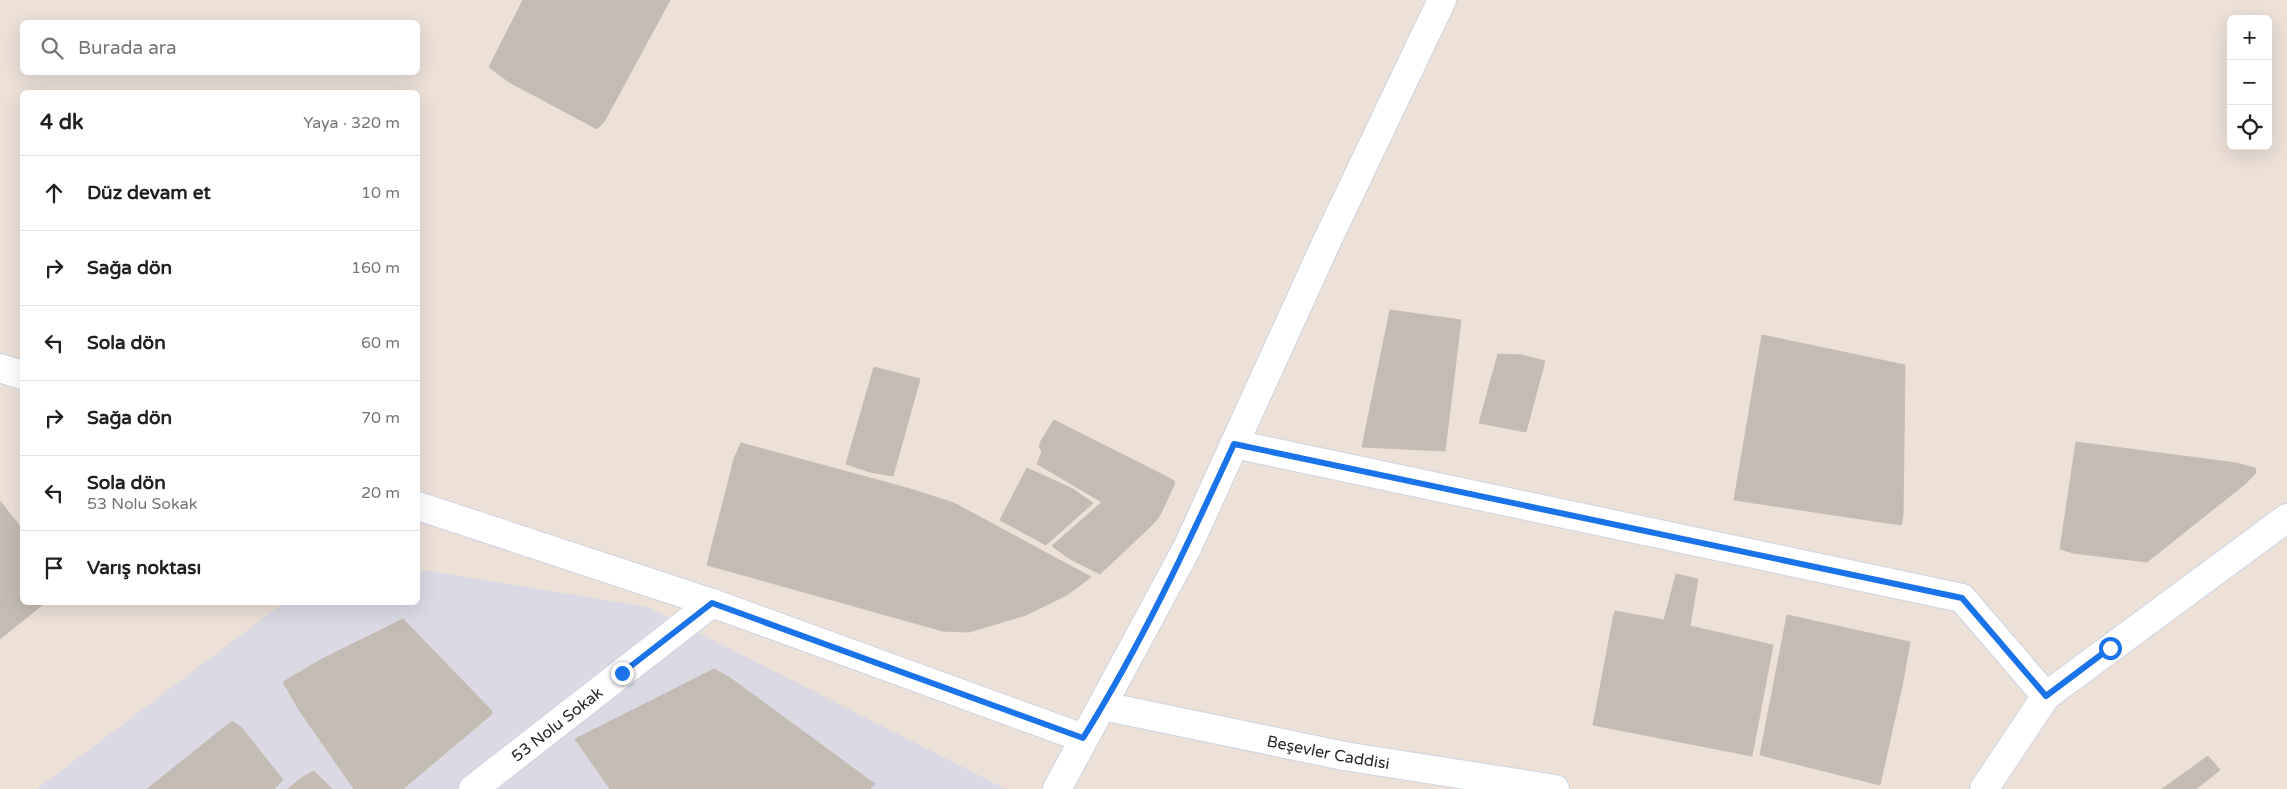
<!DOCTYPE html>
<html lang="tr">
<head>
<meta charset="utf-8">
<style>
  body { margin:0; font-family:"Varela Round",sans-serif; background:#f2f2f2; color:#202124 }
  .controls { position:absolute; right:15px; top:15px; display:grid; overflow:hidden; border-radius:8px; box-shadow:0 5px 20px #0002 }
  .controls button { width:45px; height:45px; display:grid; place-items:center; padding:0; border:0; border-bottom:1px solid #e0e0e0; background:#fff; color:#202124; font:25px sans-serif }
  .stop { position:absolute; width:15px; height:15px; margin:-11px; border:4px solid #1a73e8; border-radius:50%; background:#fff }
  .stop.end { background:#1a73e8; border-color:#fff; box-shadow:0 1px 5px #0008 }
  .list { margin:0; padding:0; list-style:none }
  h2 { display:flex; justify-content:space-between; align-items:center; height:65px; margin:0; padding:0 20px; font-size:21px }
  h2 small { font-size:16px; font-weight:400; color:#757577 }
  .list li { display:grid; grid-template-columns:32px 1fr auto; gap:15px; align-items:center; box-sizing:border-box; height:75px; padding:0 20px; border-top:1px solid #e0e0e0 }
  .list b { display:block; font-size:19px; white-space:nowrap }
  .list p { margin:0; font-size:16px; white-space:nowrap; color:#757577 }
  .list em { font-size:16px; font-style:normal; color:#757577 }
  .icon { flex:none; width:28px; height:28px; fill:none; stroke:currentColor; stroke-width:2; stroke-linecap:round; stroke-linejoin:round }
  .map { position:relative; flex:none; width:2287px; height:789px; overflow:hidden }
  .search { position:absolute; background:#fff; box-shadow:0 5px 20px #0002; left:20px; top:20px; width:400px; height:55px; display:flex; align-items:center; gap:12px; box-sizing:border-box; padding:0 18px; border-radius:8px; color:#757577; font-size:19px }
  .panel { position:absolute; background:#fff; box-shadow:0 5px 20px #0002; left:20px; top:90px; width:400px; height:515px; border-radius:8px }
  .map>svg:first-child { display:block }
  .industrial { fill:#dbd9e3 }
  .building { fill:#c3bcb4; stroke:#c7bcb1 }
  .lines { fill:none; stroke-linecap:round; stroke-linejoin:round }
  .street-casing { stroke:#cdd4e3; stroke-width:30 }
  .secondary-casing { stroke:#cdd4e3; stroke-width:30 }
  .street { stroke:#fff; stroke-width:28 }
  .secondary { stroke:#fff; stroke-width:28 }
  .route { stroke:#1a73e8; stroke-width:6 }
  .labels { text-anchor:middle; stroke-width:4.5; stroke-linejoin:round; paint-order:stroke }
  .street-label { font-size:16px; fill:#282828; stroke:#fff }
</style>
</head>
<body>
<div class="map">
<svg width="2287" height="789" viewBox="0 0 2287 789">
  <rect width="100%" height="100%" fill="#ece0d7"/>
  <path class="industrial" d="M 418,569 L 648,607 L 1006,789 L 37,789 L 283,603 L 418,602 Z"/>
  <g class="building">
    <path d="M 523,0 L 670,0 L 604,122 L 597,129 L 509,82 L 489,67 Z"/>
    <path d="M 1390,310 L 1461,320 L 1445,451 L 1362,447 Z"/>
    <path d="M 1762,335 L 1905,365 L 1903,516 L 1901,525 L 1734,500 Z"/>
    <path d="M 1498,354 L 1522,355 L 1545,361 L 1526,432 L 1479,423 Z"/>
    <path d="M 874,367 L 920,379 L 893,476 L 870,472 L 846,464 Z"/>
    <path d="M 1054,420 L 1173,480 L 1175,483 L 1159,517 L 1151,526 L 1100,574 L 1070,559 L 1052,546 L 1102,502 L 1037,464 L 1042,452 L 1039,447 L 1041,441 Z"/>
    <path d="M 2076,442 L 2236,463 L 2255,468 L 2256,473 L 2245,484 L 2147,562 L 2073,553 L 2060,549 Z"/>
    <path d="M 741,443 L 907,488 L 954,503 L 1091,577 L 1067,595 L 1026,615 L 969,632 L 943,631 L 707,565 L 734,459 Z"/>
    <path d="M 1027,468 L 1073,489 L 1093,503 L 1046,545 L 1000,520 Z"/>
    <path d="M 0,501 L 22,529 L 22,602 L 46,602 L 0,639 Z"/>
    <path d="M 1676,574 L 1698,579 L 1690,626 L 1773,645 L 1752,756 L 1593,725 L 1614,614 L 1615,611 L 1664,620 Z"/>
    <path d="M 1787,615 L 1910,642 L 1902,686 L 1880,785 L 1760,755 Z"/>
    <path d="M 403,619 L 492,711 L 492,714 L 403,789 L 354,789 L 299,710 L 283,682 L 322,659 Z"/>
    <path d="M 714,669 L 729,677 L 875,784 L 870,789 L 610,789 L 575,739 Z"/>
    <path d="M 232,721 L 242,728 L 283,780 L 274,789 L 147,789 Z"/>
    <path d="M 2208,756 L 2220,770 L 2196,789 L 2162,789 Z"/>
    <path d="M 314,771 L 332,789 L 288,789 L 301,778 Z"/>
  </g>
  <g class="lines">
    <g class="street-casing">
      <g id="street">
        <path d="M 0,368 L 22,375"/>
        <path d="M 1234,444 L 1962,598 L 2046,696"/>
        <path d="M 418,506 L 712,603 L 1083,738"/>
        <path id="s1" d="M 473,789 L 712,603"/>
        <path d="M 1984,789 L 2046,696 L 2287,518"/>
      </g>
    </g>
    <g class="secondary-casing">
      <g id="secondary">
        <path id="s2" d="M 1103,706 L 1344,756 L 1555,789"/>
        <path d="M 1057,789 L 1187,548 L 1327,241 L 1442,0"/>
      </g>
    </g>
    <use href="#street" class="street"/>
    <use href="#secondary" class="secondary"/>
  </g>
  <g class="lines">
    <path class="route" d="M 622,673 L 712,603 L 1083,738 C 1141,645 1188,544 1234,444 L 1962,598 L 2046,696 L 2110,648"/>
  </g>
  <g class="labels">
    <g class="street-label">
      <text dy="6" stroke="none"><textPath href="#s1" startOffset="106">53 Nolu Sokak</textPath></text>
      <text dy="6" stroke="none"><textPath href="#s2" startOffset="230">Beşevler Caddisi</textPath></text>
    </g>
  </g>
</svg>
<div class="controls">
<button>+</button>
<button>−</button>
<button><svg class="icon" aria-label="locate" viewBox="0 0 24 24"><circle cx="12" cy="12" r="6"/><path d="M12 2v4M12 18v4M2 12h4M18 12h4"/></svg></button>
</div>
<div class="stop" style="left:2110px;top:648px"></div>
<div class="stop end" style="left:622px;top:673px"></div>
<div class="search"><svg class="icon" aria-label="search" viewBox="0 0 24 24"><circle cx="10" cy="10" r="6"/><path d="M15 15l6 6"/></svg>Burada ara</div>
<section class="panel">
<h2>4 dk<small>Yaya · 320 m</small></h2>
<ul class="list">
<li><svg class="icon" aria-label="ahead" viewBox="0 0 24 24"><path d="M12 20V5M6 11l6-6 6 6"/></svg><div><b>Düz devam et</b></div><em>10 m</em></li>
<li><svg class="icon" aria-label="right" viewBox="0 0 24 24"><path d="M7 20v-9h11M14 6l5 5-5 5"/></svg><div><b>Sağa dön</b></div><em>160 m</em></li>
<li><svg class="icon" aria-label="left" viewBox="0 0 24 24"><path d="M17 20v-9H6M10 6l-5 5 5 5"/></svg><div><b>Sola dön</b></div><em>60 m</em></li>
<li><svg class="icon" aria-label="right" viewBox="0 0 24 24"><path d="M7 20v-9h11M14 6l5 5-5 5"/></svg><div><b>Sağa dön</b></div><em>70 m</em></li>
<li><svg class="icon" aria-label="left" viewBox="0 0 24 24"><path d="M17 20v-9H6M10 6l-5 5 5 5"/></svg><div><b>Sola dön</b><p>53 Nolu Sokak</p></div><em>20 m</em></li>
<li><svg class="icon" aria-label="arrive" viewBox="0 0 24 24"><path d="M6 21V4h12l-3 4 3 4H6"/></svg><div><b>Varış noktası</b></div></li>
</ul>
</section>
</div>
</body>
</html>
